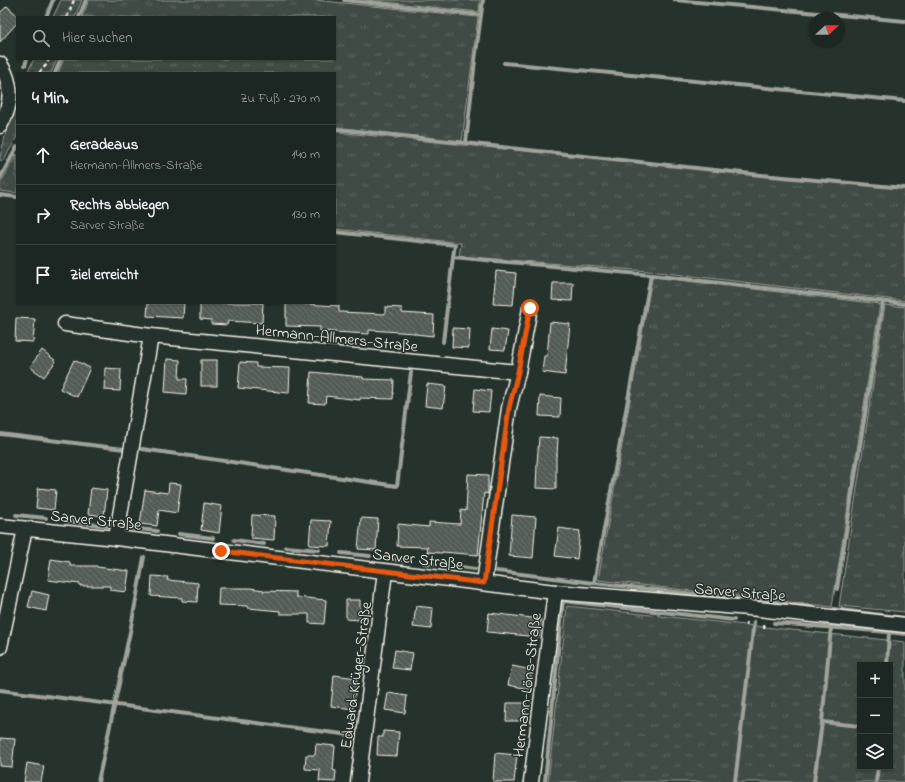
<!DOCTYPE html>
<html lang="de">
<head>
<meta charset="utf-8">
<style>
  body { margin:0; font-family:"Indie Flower",sans-serif; background:#252e2a; color:#f1f3f6 }
  .controls { position:absolute; right:12px; bottom:12px; display:grid; overflow:hidden; border-radius:0px; box-shadow:0 1px 3px #0004 }
  .controls button { width:36px; height:36px; display:grid; place-items:center; padding:0; border:0; border-bottom:1px solid #3a4340; background:#1c2622; color:#f1f3f6; font:20px sans-serif }
  .compass { position:absolute; left:809px; top:12px; width:36px; height:36px; border-radius:50%; background:#1c2622; box-shadow:0 1px 3px #0004; rotate:68deg }
  .stop { position:absolute; width:12px; height:12px; margin:-9px; border:3px solid #ea580c; border-radius:50%; background:#fff }
  .stop.end { background:#ea580c; border-color:#fff; box-shadow:0 1px 4px #0008 }
  .list { margin:0; padding:0; list-style:none }
  h2 { display:flex; justify-content:space-between; align-items:center; height:52px; margin:0; padding:0 16px; font-size:17px }
  h2 small { font-size:13px; font-weight:400; color:#a0a5a5 }
  .list li { display:grid; grid-template-columns:26px 1fr auto; gap:12px; align-items:center; box-sizing:border-box; height:60px; padding:0 16px; border-top:1px solid #3a4340 }
  .list b { display:block; font-size:15px; white-space:nowrap }
  .list p { margin:0; font-size:13px; white-space:nowrap; color:#a0a5a5 }
  .list em { font-size:13px; font-style:normal; color:#a0a5a5 }
  .icon { flex:none; width:22px; height:22px; fill:none; stroke:currentColor; stroke-width:2; stroke-linecap:round; stroke-linejoin:round }
  .map { position:relative; flex:none; width:905px; height:782px; overflow:hidden }
  .search { position:absolute; background:#1c2622; box-shadow:0 1px 3px #0004; left:16px; top:16px; width:320px; height:44px; display:flex; align-items:center; gap:10px; box-sizing:border-box; padding:0 14px; border-radius:0px; color:#a0a5a5; font-size:15px }
  .panel { position:absolute; background:#1c2622; box-shadow:0 1px 3px #0004; left:16px; top:72px; width:320px; height:232px; border-radius:0px }
  .map>svg:first-child { display:block }
  .grass { fill:url(#grass-tufts); stroke:#9a9e96; fill-rule:evenodd }
  .lines { fill:none; stroke-linecap:round; stroke-linejoin:round }
  .stream { stroke:#9fa39b; stroke-width:4 }
  .building { fill:url(#building-back-hatch); stroke:#f4f1e8 }
  .street-casing { stroke:#f4f1e8; stroke-width:17 }
  .path { stroke:#f4f1e8; stroke-width:2.5; stroke-dasharray:4 3; stroke-linecap:butt }
  .street { stroke:#26332d; stroke-width:14 }
  .route { stroke:#ea580c; stroke-width:5 }
  .labels { text-anchor:middle; stroke-width:3; stroke-linejoin:round; paint-order:stroke }
  .street-label { font-size:16px; fill:#f4f1e8; stroke:#26332d }
</style>
</head>
<body>
<div class="map">
<svg width="905" height="782" viewBox="0 0 905 782">
  <defs>
    <pattern id="grass-tufts" width="24" height="20" patternUnits="userSpaceOnUse"><rect width="24" height="20" fill="#414b45"/><path d="M3 7l-1-3M5 7V3M7 7l1-3M15 17l-1-3M17 17v-4M19 17l1-3" fill="none" stroke="#5d6560"/></pattern>
    <pattern id="building-back-hatch" width="6" height="6" patternUnits="userSpaceOnUse"><rect width="6" height="6" fill="#525c55"/><path d="M-1 5l2 2M0 0l6 6M5-1l2 2" fill="none" stroke="#6c746d"/></pattern>
  </defs>
  <rect width="100%" height="100%" fill="#26332d"/>
  <filter id="ink" filterUnits="userSpaceOnUse"><feTurbulence type="fractalNoise" baseFrequency=".025" numOctaves="2"/><feDisplacementMap in="SourceGraphic" scale="8" xChannelSelector="R" yChannelSelector="G"/><feConvolveMatrix kernelMatrix="1 2 1 2 8 2 1 2 1" color-interpolation-filters="sRGB"/></filter>
  <g filter="url(#ink)">
    <g class="grass">
      <path d="M 61,0 L 82,0 L 75,17 L 53,17 Z"/>
      <path d="M 89,0 L 315,0 L 478,17 L 462,141 L 335,127 L 335,73 L 58,73 L 64,59 L 335,59 L 335,17 L 82,17 Z"/>
      <path d="M 365,0 L 480,0 L 479,12 Z"/>
      <path d="M 34,59 L 57,59 L 51,73 L 27,73 Z"/>
      <path d="M 17,94 L 17,137 L 3,161 L 0,160 L 0,157 L 13,102 Z"/>
      <path d="M 335,132 L 905,189 L 905,301 L 649,271 L 459,256 L 461,243 L 335,229 Z"/>
      <path d="M 17,154 L 17,193 L 0,191 L 0,184 Z"/>
      <path d="M 652,277 L 880,304 L 832,607 L 598,580 Z"/>
      <path d="M 885,305 L 905,307 L 905,612 L 839,606 Z"/>
      <path d="M 567,606 L 905,642 L 905,782 L 548,782 ZM 860,665 L 890,665 L 890,767 L 860,767 Z"/>
    </g>
    <g class="lines">
      <g class="stream">
        <path d="M 344,0 L 481,15"/>
        <path d="M 675,0 L 905,21"/>
        <path d="M 46,17 L 53,0"/>
        <path d="M 79,17 L 86,0"/>
        <path d="M 504,63 L 905,101"/>
        <path d="M 25,65 L 27,59"/>
        <path d="M 55,73 L 61,59"/>
        <path d="M 335,129 L 761,175 L 905,188"/>
        <path d="M 466,143 L 475,60 L 483,0"/>
        <path d="M 0,178 L 17,147"/>
        <path d="M 0,195 L 17,197"/>
        <path d="M 335,232 L 455,245 L 453,257 L 651,275 L 905,304"/>
        <path d="M 443,342 L 453,257"/>
        <path d="M 0,434 L 124,449"/>
        <path d="M 142,449 L 397,486 L 411,372"/>
        <path d="M 16,515 L 46,518"/>
        <path d="M 68,521 L 108,526"/>
        <path d="M 129,528 L 157,531"/>
        <path d="M 179,534 L 213,538"/>
        <path d="M 234,540 L 264,544"/>
        <path d="M 286,547 L 319,550"/>
        <path d="M 341,553 L 370,556"/>
        <path d="M 392,559 L 403,560"/>
        <path d="M 424,563 L 433,564"/>
        <path d="M 454,566 L 475,569"/>
        <path d="M 497,571 L 594,583 L 813,607"/>
        <path d="M 594,583 L 651,275"/>
        <path d="M 837,589 L 883,302"/>
        <path d="M 834,609 L 905,618"/>
        <path d="M 774,623 L 889,632 L 905,634"/>
        <path d="M 887,665 L 889,632"/>
        <path d="M 0,690 L 358,736"/>
        <path d="M 822,722 L 860,726"/>
        <path d="M 98,782 L 130,632 L 144,557"/>
        <path d="M 545,782 L 563,601 L 734,620"/>
        <path d="M 735,782 L 754,622"/>
        <path d="M 814,782 L 822,722 L 831,627"/>
        <path d="M 876,782 L 878,767"/>
      </g>
    </g>
    <g class="building">
      <path d="M 7,6 L 19,17 L 17,17 L 17,23 L 0,42 L 0,13 Z"/>
      <path d="M 496,271 L 516,273 L 513,305 L 493,304 Z"/>
      <path d="M 553,283 L 573,283 L 572,301 L 552,300 Z"/>
      <path d="M 148,303 L 184,303 L 183,318 L 147,316 Z"/>
      <path d="M 200,303 L 263,303 L 262,323 L 228,321 L 227,325 L 211,324 L 211,320 L 200,319 Z"/>
      <path d="M 286,303 L 303,303 L 303,304 L 339,306 L 339,312 L 385,314 L 385,307 L 402,308 L 402,313 L 434,315 L 433,336 L 415,334 L 415,333 L 369,330 L 369,334 L 351,333 L 320,331 L 320,327 L 286,326 Z"/>
      <path d="M 16,318 L 35,319 L 33,342 L 15,341 Z"/>
      <path d="M 550,322 L 570,324 L 565,375 L 542,372 L 544,356 L 547,356 Z"/>
      <path d="M 453,328 L 470,329 L 469,348 L 452,347 Z"/>
      <path d="M 492,329 L 508,331 L 505,350 L 490,349 Z"/>
      <path d="M 42,350 L 56,361 L 44,377 L 30,367 Z"/>
      <path d="M 167,359 L 180,360 L 179,379 L 187,379 L 186,394 L 165,392 Z"/>
      <path d="M 74,360 L 90,368 L 77,397 L 60,389 Z"/>
      <rect x="201" y="360" width="16" height="26"/>
      <path d="M 240,362 L 256,363 L 256,367 L 290,368 L 289,393 L 238,388 Z"/>
      <path d="M 105,368 L 121,369 L 120,391 L 104,390 Z"/>
      <path d="M 311,372 L 363,377 L 363,379 L 394,380 L 393,399 L 360,398 L 360,400 L 326,396 L 325,404 L 309,403 Z"/>
      <path d="M 427,384 L 446,386 L 443,408 L 425,406 Z"/>
      <path d="M 475,389 L 491,391 L 489,412 L 473,411 Z"/>
      <path d="M 540,396 L 561,398 L 560,417 L 539,416 Z"/>
      <path d="M 539,437 L 558,438 L 557,455 L 556,455 L 556,489 L 536,488 L 537,464 Z"/>
      <path d="M 468,474 L 488,475 L 488,494 L 484,493 L 478,555 L 442,552 L 442,553 L 427,552 L 428,547 L 397,546 L 398,524 L 429,527 L 429,522 L 460,524 L 461,510 L 466,511 Z"/>
      <path d="M 169,483 L 181,484 L 177,513 L 159,510 L 157,526 L 140,524 L 145,490 L 168,493 Z"/>
      <path d="M 38,488 L 56,490 L 54,510 L 36,508 Z"/>
      <path d="M 91,488 L 107,490 L 104,516 L 88,514 Z"/>
      <path d="M 204,503 L 222,506 L 219,533 L 201,530 Z"/>
      <path d="M 252,515 L 275,516 L 274,540 L 251,538 Z"/>
      <path d="M 512,515 L 536,517 L 533,558 L 509,556 Z"/>
      <path d="M 361,518 L 378,519 L 376,550 L 358,549 Z"/>
      <path d="M 311,520 L 331,521 L 329,546 L 309,545 Z"/>
      <path d="M 559,528 L 580,531 L 577,559 L 555,556 Z"/>
      <path d="M 51,559 L 70,562 L 70,566 L 97,566 L 97,567 L 129,571 L 126,592 L 110,590 L 110,586 L 80,586 L 80,584 L 48,580 Z"/>
      <path d="M 152,576 L 168,577 L 167,580 L 198,583 L 197,602 L 182,601 L 182,598 L 151,596 Z"/>
      <path d="M 219,588 L 250,588 L 264,590 L 263,591 L 296,592 L 296,597 L 326,600 L 324,624 L 309,623 L 309,614 L 280,614 L 280,611 L 248,608 L 248,606 L 218,605 Z"/>
      <path d="M 32,591 L 49,595 L 46,611 L 28,607 Z"/>
      <path d="M 346,600 L 360,600 L 360,620 L 346,619 Z"/>
      <path d="M 416,606 L 433,608 L 431,629 L 413,627 Z"/>
      <path d="M 489,613 L 541,619 L 539,637 L 487,632 Z"/>
      <path d="M 395,650 L 413,653 L 410,670 L 392,668 Z"/>
      <path d="M 512,666 L 532,670 L 529,689 L 508,685 Z"/>
      <path d="M 334,675 L 357,678 L 353,709 L 331,706 Z"/>
      <path d="M 388,693 L 407,696 L 405,713 L 385,710 Z"/>
      <path d="M 507,703 L 526,703 L 525,721 L 506,721 Z"/>
      <path d="M 383,731 L 399,732 L 397,756 L 377,755 L 378,737 L 383,737 Z"/>
      <path d="M 0,738 L 15,739 L 12,767 L 0,766 Z"/>
      <path d="M 316,744 L 335,746 L 333,770 L 336,771 L 335,782 L 319,781 L 320,770 L 305,769 L 306,755 L 315,755 Z"/>
      <path d="M 495,753 L 517,755 L 514,782 L 493,782 Z"/>
      <path d="M 27,763 L 44,766 L 41,782 L 24,782 Z"/>
    </g>
    <g class="lines">
      <g class="street-casing">
        <g id="street">
          <path d="M 0,64 C 8,75 12,93 8,106 C 7,113 3,120 0,126"/>
          <path d="M 65,324 L 151,336 L 518,372"/>
          <path d="M 0,526 L 116,538 L 555,592 L 749,608 L 905,625"/>
          <path d="M 116,538 L 151,336"/>
          <path d="M 484,583 L 509,408 L 518,372 L 530,308"/>
          <path d="M 0,647 L 25,529"/>
          <path d="M 358,782 L 385,572"/>
          <path d="M 531,782 L 555,592"/>
        </g>
      </g>
      <g class="path">
        <path d="M 67,17 L 74,0"/>
        <path d="M 39,73 L 46,65 L 49,59"/>
        <path d="M 746,626 L 747,620"/>
        <path d="M 764,629 L 765,622"/>
      </g>
      <use href="#street" class="street"/>
    </g>
  </g>
  <g class="lines" filter="url(#ink)">
    <path class="route" d="M 221,551 L 484,583 L 509,408 L 518,372 L 530,308"/>
  </g>
  <g class="labels">
    <g class="street-label">
      <text transform="translate(337 337) rotate(6)" y="6">Hermann-Allmers-Straße</text>
      <text transform="translate(96 519) rotate(6)" y="6">Sarver Straße</text>
      <text transform="translate(418 558) rotate(7)" y="6">Sarver Straße</text>
      <text transform="translate(740 591) rotate(5)" y="6">Sarver Straße</text>
      <text transform="translate(355 675) rotate(-82)" y="6">Eduard-Krüger-Straße</text>
      <text transform="translate(526 685) rotate(-83)" y="6">Hermann-Löns-Straße</text>
    </g>
  </g>
</svg>
<div class="controls">
<button>+</button>
<button>−</button>
<button><svg class="icon" aria-label="layers" viewBox="0 0 24 24"><path d="M12 4l9 5-9 5-9-5zM3 14l9 5 9-5"/></svg></button>
</div>
<svg class="compass" viewBox="-18 -18 36 36"><path d="M0-13l5 13h-10z" fill="#e53935"/><path d="M0 13l5-13h-10z" fill="#a0a5a5"/></svg>
<div class="stop" style="left:530px;top:308px"></div>
<div class="stop end" style="left:221px;top:551px"></div>
<div class="search"><svg class="icon" aria-label="search" viewBox="0 0 24 24"><circle cx="10" cy="10" r="6"/><path d="M15 15l6 6"/></svg>Hier suchen</div>
<section class="panel">
<h2>4 Min.<small>Zu Fuß · 270 m</small></h2>
<ul class="list">
<li><svg class="icon" aria-label="ahead" viewBox="0 0 24 24"><path d="M12 20V5M6 11l6-6 6 6"/></svg><div><b>Geradeaus</b><p>Hermann-Allmers-Straße</p></div><em>140 m</em></li>
<li><svg class="icon" aria-label="right" viewBox="0 0 24 24"><path d="M7 20v-9h11M14 6l5 5-5 5"/></svg><div><b>Rechts abbiegen</b><p>Sarver Straße</p></div><em>130 m</em></li>
<li><svg class="icon" aria-label="arrive" viewBox="0 0 24 24"><path d="M6 21V4h12l-3 4 3 4H6"/></svg><div><b>Ziel erreicht</b></div></li>
</ul>
</section>
</div>
</body>
</html>
